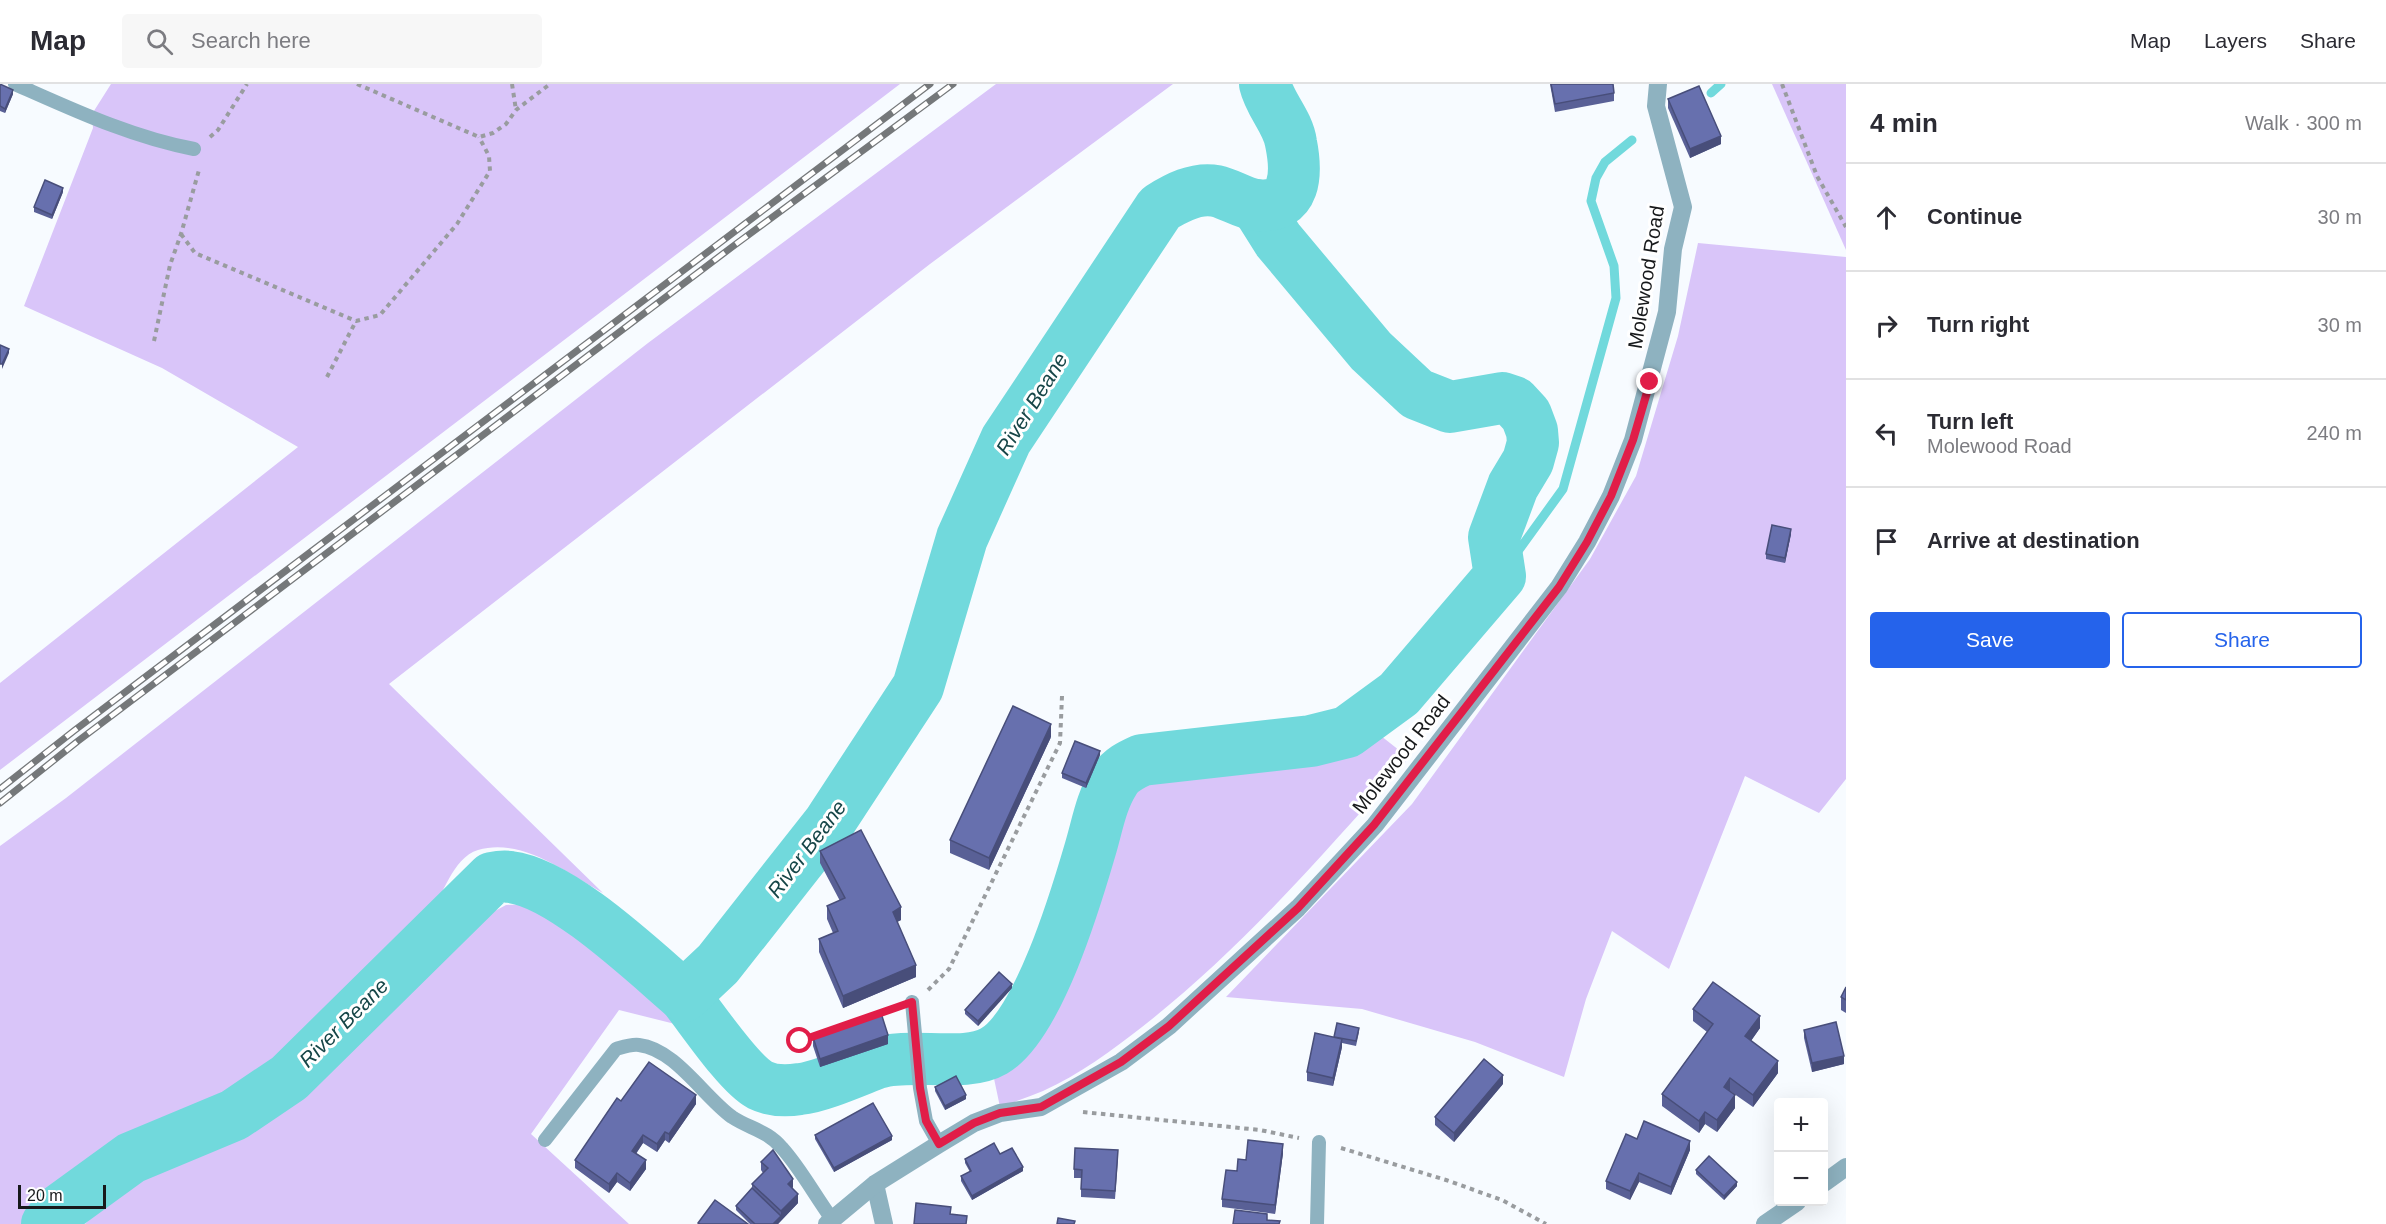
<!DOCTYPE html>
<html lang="en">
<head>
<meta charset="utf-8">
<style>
  body { margin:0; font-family:Arial,sans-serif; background:#f7f7f7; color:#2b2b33 }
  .controls { position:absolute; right:18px; bottom:18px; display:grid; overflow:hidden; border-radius:6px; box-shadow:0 6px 24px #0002 }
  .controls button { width:54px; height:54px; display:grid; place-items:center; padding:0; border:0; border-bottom:2px solid #e1e1e2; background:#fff; color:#2b2b33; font:30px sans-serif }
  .scale { position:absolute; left:18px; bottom:15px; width:88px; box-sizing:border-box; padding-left:6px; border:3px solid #17191b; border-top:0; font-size:16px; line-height:21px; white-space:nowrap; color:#17191b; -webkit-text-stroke:4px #fff; paint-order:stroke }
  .stop { position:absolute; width:18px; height:18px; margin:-14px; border:4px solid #e11d48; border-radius:50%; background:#fff }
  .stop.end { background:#e11d48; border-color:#fff; box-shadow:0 2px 6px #0008 }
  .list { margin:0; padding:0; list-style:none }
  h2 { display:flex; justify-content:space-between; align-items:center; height:78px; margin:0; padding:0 24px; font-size:26px }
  h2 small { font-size:20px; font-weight:400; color:#7c7c81 }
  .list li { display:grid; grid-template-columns:39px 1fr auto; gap:18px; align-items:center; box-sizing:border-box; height:108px; padding:0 24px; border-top:2px solid #e1e1e2 }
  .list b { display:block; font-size:22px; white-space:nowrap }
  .list p { margin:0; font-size:20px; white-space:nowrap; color:#7c7c81 }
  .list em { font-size:20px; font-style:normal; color:#7c7c81 }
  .actions { display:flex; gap:12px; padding:18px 24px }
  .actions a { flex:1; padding:14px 0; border:2px solid #2563eb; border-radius:6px; text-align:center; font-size:21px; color:#2563eb }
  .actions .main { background:#2563eb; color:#fff }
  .icon { flex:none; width:33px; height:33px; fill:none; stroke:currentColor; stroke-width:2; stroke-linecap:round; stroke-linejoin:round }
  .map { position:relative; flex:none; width:1846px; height:1140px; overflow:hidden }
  header { display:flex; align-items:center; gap:36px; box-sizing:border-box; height:84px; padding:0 30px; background:#fff; border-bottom:2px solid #e1e1e2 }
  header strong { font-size:28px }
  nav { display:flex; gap:33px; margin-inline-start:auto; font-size:21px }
  .search { width:420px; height:54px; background:#f7f7f7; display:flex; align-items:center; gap:15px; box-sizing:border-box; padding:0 21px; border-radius:6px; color:#7c7c81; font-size:22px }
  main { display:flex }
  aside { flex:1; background:#fff }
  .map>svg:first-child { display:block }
  .green { fill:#d9c5f9 }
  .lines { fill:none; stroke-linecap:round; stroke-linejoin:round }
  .stream { stroke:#71d9dc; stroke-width:9 }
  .river { stroke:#71d9dc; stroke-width:52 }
  .path { stroke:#999c9f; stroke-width:4; stroke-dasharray:4.5 4.5; stroke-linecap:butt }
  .service { stroke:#8eb2c0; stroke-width:14 }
  .minor { stroke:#8eb2c0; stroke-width:18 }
  .rail-casing { stroke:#75787a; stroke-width:7 }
  .rail { stroke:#fff; stroke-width:4.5; stroke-dasharray:14; stroke-linecap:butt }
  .wall { fill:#596096 }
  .shaded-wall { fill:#484e7a }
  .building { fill:#6770ae; stroke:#484e7a; stroke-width:1.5 }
  .route { stroke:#e11d48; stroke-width:8 }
  .labels { text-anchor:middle; stroke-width:6; stroke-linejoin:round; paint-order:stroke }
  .street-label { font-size:20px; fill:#17191b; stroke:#fff }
  .water-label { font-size:21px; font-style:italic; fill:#164648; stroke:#fff }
</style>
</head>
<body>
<header>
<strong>Map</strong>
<div class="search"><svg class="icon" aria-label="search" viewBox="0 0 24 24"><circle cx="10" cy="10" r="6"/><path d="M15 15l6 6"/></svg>Search here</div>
<nav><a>Map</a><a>Layers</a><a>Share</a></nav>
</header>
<main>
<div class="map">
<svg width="1846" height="1140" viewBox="0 0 1846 1140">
  <rect width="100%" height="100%" fill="#f7fbff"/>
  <g class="green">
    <path d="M 111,0 L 900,0 L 0,686 L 0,599 L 298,363 L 162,284 L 24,222 L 93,44 L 92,30 Z"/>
    <path d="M 996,0 L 1173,0 L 930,180 L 389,600 L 603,809 C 567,789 522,753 478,766 C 452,774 443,813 428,833 C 418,846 405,858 393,870 C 375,890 357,910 337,929 C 310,956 268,993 234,1010 C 208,1023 180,1031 154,1043 C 103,1065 60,1097 25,1140 L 0,1140 L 0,762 L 66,714 L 648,259 Z"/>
    <path d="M 1772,0 L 1846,0 L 1846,166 Z"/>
    <path d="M 1698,159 L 1846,173 L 1846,695 L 1819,729 L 1745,692 L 1669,885 L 1612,847 L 1586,915 L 1564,993 L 1475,958 L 1362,925 L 1226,913 L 1412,720 L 1590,475 L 1636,392 L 1678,252 Z"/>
    <path d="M 1376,648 L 1409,674 C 1325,768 1242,865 1142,943 C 1112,966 1079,991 1043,1007 C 1029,1013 1014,1018 1000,1023 L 992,985 L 1016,973 L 1033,956 L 1044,937 L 1091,822 L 1124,710 L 1136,696 L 1151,689 L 1197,683 L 1230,686 L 1343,665 L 1363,657 Z"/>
    <path d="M 524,820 L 551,833 L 647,896 L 691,944 L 619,926 L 531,1050 L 629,1140 L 85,1140 L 135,1087 L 160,1074 L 234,1047 L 265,1032 L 361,958 L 493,828 L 506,821 Z"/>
  </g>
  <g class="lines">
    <g class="stream">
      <path d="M 1711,9 L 1721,0"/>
      <path d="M 1500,492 L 1563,405 L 1616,214 L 1614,182 L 1591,117 L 1596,94 L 1605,78 L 1632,56"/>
    </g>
    <g class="river">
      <path d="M 684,912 C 701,933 738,989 760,1001 C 772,1007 787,1007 800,1005 C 820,1003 856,987 877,979 C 910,968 965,984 994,967 C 1038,942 1076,814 1090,766 C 1097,743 1101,717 1114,697 C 1120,686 1131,681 1142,676 L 1311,657 L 1347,648 L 1399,610 L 1500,492 L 1494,453 L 1513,402 L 1528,377 L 1533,359 L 1532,347 L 1526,331 L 1514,318 L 1502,314 L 1450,323 L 1417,310 L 1371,267 L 1278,156 L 1256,121"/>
      <path d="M 47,1140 L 58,1127 L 131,1074 L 234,1031 L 289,994 L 492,794 C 497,793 504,792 510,793 C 562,799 643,877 684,912 L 718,880 L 829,739 L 918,603 L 962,454 L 1006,356 L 1160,124 C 1176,114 1196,103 1216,107 C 1230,110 1242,119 1256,121 C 1297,126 1297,89 1291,59 C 1288,38 1270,21 1265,0"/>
    </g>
    <g class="path">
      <path d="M 357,0 L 479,53 L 493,49 L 506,40 L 516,26 L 550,0"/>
      <path d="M 512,0 L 516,26"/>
      <path d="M 1782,0 L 1817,92 L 1846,143"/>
      <path d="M 210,53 L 218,46 L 247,0"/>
      <path d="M 181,150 L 195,169 L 356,237 L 380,231 L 457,140 L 490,87 L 489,72 L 479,53"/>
      <path d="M 154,257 L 170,181 L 181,150 L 199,86"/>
      <path d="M 327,293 L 356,237"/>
      <path d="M 928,906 L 949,885 L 1060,659 L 1062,612"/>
      <path d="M 800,957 L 892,924"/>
      <path d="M 1083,1028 L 1260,1046 L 1299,1054"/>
      <path d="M 1341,1064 L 1446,1096 L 1502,1116 L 1546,1140"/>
    </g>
    <g class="service">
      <path d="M 15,0 C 74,26 131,53 194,65"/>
      <path d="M 912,918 L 920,1004 L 926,1037 L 939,1060"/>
      <path d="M 545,1056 L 616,965 C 623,963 631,960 639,961 C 675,965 704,1013 732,1033 C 750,1045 767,1046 782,1064 C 801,1085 815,1112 832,1135"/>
      <path d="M 1317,1140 L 1319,1058"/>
    </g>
    <g class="minor">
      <path d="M 1824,1099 L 1846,1083"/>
      <path d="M 875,1100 L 884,1140"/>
      <path d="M 827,1140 L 875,1100 L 939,1060 L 974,1039 L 1000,1029 L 1041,1023 L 1121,978 L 1169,942 L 1298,824 L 1375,741 L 1559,503 L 1587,458 L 1611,412 L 1633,356 L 1667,228 L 1673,165 L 1683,123 L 1656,22 L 1658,0"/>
      <path d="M 1765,1140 L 1797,1118"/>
    </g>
    <g class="rail-casing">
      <g id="rail">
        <path d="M 0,705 L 75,646 L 930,0"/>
        <path d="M 0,719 L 78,657 L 732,163 L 953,0"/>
      </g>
    </g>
    <use href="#rail" class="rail"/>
  </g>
  <g class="wall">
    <path d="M 0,0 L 13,10 L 5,29 L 0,27 Z"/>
    <path d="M 1550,0 L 1613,0 L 1614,9 L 1614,17 L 1555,28 Z"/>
    <path d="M 1668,15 L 1721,60 L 1690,74 L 1668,24 Z"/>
    <path d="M 63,108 L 52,135 L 34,128 L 34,123 Z"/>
    <path d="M 1791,450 L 1785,479 L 1766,475 L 1766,470 Z"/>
    <path d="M 1051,653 L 989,786 L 950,769 L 950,756 Z"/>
    <path d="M 1100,671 L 1086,704 L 1062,694 L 1062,689 Z"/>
    <path d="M 820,767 L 901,836 L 897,838 L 916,893 L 843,924 L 819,868 L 819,855 L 833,849 L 827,835 L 827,822 L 840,817 L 820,779 Z"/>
    <path d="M 1846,903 L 1846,929 L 1841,926 L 1841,913 Z"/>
    <path d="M 1012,904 L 978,942 L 965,930 L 965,926 Z"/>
    <path d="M 1693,925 L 1760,944 L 1751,957 L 1778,989 L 1753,1023 L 1730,1007 L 1735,1024 L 1717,1048 L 1705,1040 L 1699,1049 L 1662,1022 L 1662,1010 L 1707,948 L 1693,937 Z"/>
    <path d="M 1804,946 L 1844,980 L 1812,988 L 1804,954 Z"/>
    <path d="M 1359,948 L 1356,962 L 1342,959 L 1342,963 L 1333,1002 L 1307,997 L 1307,988 L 1334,953 Z"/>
    <path d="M 813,953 L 888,960 L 820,983 L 813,962 Z"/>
    <path d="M 1503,1000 L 1454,1058 L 1435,1041 L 1435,1033 Z"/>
    <path d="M 935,1003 L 966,1015 L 945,1026 L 935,1007 Z"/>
    <path d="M 621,1017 L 696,1020 L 669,1059 L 665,1056 L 657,1068 L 643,1059 L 636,1070 L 646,1085 L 630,1107 L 617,1098 L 609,1109 L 575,1084 L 575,1076 Z"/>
    <path d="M 815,1051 L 892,1056 L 834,1088 L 815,1055 Z"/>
    <path d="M 1637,1055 L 1690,1066 L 1671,1111 L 1639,1098 L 1630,1116 L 1606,1105 L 1606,1097 Z"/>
    <path d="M 1283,1069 L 1275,1130 L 1222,1123 L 1222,1115 L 1237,1087 L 1246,1076 Z"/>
    <path d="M 1000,1070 L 1023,1087 L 972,1116 L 961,1097 L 961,1092 L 970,1088 L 965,1079 L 965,1075 Z"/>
    <path d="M 1118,1075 L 1115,1115 L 1081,1113 L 1081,1094 L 1074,1094 L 1074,1085 Z"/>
    <path d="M 761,1078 L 793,1103 L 792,1104 L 798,1119 L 778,1140 L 750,1140 L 736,1126 L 736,1122 L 752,1104 L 752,1100 L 763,1089 L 761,1086 Z"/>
    <path d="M 1696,1086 L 1737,1102 L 1724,1116 L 1696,1090 Z"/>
  </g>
  <g class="shaded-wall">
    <path d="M 13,6 L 13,10 L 5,29 L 5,25 Z"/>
    <path d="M 1721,52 L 1721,60 L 1690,74 L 1690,65 Z"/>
    <path d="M 63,104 L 63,108 L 52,135 L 52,131 Z"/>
    <path d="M 9,265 L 9,269 L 2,285 L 2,280 Z"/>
    <path d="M 1791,445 L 1791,450 L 1785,479 L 1785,474 Z"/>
    <path d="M 1051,640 L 1051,653 L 989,786 L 989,774 Z"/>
    <path d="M 1100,667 L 1100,671 L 1086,704 L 1086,699 Z"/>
    <path d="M 901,823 L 901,836 L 893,840 L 893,828 Z"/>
    <path d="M 916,881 L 916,893 L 843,924 L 843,912 Z"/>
    <path d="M 1012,900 L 1012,904 L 978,942 L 978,937 Z"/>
    <path d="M 1760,932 L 1760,944 L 1745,965 L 1745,952 Z"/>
    <path d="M 888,951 L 888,960 L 820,983 L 820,975 Z"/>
    <path d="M 1342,955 L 1342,963 L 1333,1002 L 1333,994 Z"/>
    <path d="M 1844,972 L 1844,980 L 1812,988 L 1812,979 Z"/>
    <path d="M 1778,977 L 1778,989 L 1753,1023 L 1753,1011 Z"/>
    <path d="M 1503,991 L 1503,1000 L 1454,1058 L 1454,1049 Z"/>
    <path d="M 1730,994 L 1730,1007 L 1724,1003 Z"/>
    <path d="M 696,1011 L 696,1020 L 669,1059 L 669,1050 Z"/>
    <path d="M 966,1011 L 966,1015 L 945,1026 L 945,1022 Z"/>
    <path d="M 1735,1011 L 1735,1024 L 1717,1048 L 1717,1036 Z"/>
    <path d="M 1705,1028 L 1705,1040 L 1699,1049 L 1699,1037 Z"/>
    <path d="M 665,1048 L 665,1056 L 657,1068 L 657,1060 Z"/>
    <path d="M 643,1051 L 643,1059 L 632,1075 L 632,1067 Z"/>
    <path d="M 892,1052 L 892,1056 L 834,1088 L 834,1084 Z"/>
    <path d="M 1690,1057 L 1690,1066 L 1671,1111 L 1671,1103 Z"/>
    <path d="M 1283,1060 L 1283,1069 L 1275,1130 L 1275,1121 Z"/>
    <path d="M 646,1076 L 646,1085 L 630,1107 L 630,1099 Z"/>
    <path d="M 1023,1083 L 1023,1087 L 972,1116 L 972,1112 Z"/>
    <path d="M 617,1089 L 617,1098 L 609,1109 L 609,1100 Z"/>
    <path d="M 1639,1089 L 1639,1098 L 1630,1116 L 1630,1107 Z"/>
    <path d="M 793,1095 L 793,1103 L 788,1109 L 788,1100 Z"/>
    <path d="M 1737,1098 L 1737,1102 L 1724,1116 L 1724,1112 Z"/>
    <path d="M 798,1110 L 798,1119 L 778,1140 L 773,1140 L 781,1132 L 781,1127 Z"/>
  </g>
  <g class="building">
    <path d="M 0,0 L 13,6 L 5,25 L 0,22 Z"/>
    <path d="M 1551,0 L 1613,0 L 1614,9 L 1555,20 Z"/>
    <path d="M 1699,2 L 1721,52 L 1690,65 L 1668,15 Z"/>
    <path d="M 45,96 L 63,104 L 52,131 L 34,123 Z"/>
    <path d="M 0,261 L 9,265 L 2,280 L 0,280 Z"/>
    <path d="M 1772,441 L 1791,445 L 1785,474 L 1766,470 Z"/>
    <path d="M 1013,622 L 1051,640 L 989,774 L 950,756 Z"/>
    <path d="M 1075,657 L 1100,667 L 1086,699 L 1062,689 Z"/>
    <path d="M 861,746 L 901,823 L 893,828 L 916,881 L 843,912 L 819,855 L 838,847 L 827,822 L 845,814 L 820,767 Z"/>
    <path d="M 999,888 L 1012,900 L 978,937 L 965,926 Z"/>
    <path d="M 1713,898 L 1760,932 L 1745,952 L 1778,977 L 1753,1011 L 1730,994 L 1724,1003 L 1735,1011 L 1717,1036 L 1705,1028 L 1699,1037 L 1662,1010 L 1713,940 L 1693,925 Z"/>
    <path d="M 1846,903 L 1846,916 L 1841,913 Z"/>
    <path d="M 881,929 L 888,951 L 820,975 L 813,953 Z"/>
    <path d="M 1836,938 L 1844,972 L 1812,979 L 1804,946 Z"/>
    <path d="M 1337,939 L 1359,944 L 1356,957 L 1334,953 Z"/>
    <path d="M 1315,949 L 1342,955 L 1333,994 L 1307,988 Z"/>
    <path d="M 1484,975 L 1503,991 L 1454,1049 L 1435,1033 Z"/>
    <path d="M 649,978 L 696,1011 L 669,1050 L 665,1048 L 657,1060 L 643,1051 L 632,1067 L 646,1076 L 630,1099 L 617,1089 L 609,1100 L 575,1076 L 617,1014 L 621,1017 Z"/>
    <path d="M 956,992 L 966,1011 L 945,1022 L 935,1003 Z"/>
    <path d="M 873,1019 L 892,1052 L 834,1084 L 815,1051 Z"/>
    <path d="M 1644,1037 L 1690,1057 L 1671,1103 L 1639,1089 L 1630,1107 L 1606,1097 L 1626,1050 L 1637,1055 Z"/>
    <path d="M 1248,1056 L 1283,1060 L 1275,1121 L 1222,1115 L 1226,1086 L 1237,1087 L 1238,1075 L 1246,1076 Z"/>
    <path d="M 994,1059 L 1000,1070 L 1012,1064 L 1023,1083 L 972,1112 L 961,1092 L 971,1087 L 965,1075 Z"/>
    <path d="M 1075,1064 L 1118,1066 L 1115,1107 L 1081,1105 L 1082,1086 L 1074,1085 Z"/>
    <path d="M 773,1066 L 793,1095 L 788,1100 L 798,1110 L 781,1127 L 752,1100 L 768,1084 L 761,1078 Z"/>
    <path d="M 1709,1072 L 1737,1098 L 1724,1112 L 1696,1086 Z"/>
    <path d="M 752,1104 L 781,1132 L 773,1140 L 755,1140 L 736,1122 Z"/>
    <path d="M 715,1116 L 748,1140 L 700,1140 L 698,1139 Z"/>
    <path d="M 916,1119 L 951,1123 L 950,1130 L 967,1132 L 966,1140 L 914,1140 Z"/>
    <path d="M 1235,1126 L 1267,1130 L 1267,1136 L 1280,1137 L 1279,1140 L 1233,1140 Z"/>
    <path d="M 1058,1134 L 1075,1137 L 1074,1140 L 1057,1140 Z"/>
  </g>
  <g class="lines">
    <path class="route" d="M 800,957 L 912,918 L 920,1004 L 926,1037 L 939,1060 L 974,1039 L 1000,1029 L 1041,1023 L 1121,978 L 1169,942 L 1298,824 L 1374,741 L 1559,503 L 1587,458 L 1611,412 L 1633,356 L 1650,298"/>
  </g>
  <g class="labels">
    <g class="street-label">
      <text transform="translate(1646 193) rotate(-81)" y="7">Molewood Road</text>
      <text transform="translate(1401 670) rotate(-52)" y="7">Molewood Road</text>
    </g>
    <g class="water-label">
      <text transform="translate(1032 320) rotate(-58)" y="7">River Beane</text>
      <text transform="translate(807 765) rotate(-53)" y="7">River Beane</text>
      <text transform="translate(344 939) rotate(-45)" y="7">River Beane</text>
    </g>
  </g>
</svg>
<div class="controls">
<button>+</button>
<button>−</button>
</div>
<div class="scale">20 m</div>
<div class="stop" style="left:800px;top:957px"></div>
<div class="stop end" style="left:1650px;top:298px"></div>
</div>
<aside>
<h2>4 min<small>Walk · 300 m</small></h2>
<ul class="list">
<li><svg class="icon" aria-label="ahead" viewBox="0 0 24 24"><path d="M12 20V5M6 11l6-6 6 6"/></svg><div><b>Continue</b></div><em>30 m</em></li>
<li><svg class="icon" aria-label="right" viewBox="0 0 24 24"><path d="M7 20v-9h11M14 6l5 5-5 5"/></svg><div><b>Turn right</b></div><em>30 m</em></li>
<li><svg class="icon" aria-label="left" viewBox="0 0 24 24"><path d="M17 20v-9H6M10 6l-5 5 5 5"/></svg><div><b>Turn left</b><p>Molewood Road</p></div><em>240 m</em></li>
<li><svg class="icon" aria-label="arrive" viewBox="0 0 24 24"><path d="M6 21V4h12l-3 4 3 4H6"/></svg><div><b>Arrive at destination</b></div></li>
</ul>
<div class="actions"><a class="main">Save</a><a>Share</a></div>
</aside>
</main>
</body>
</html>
